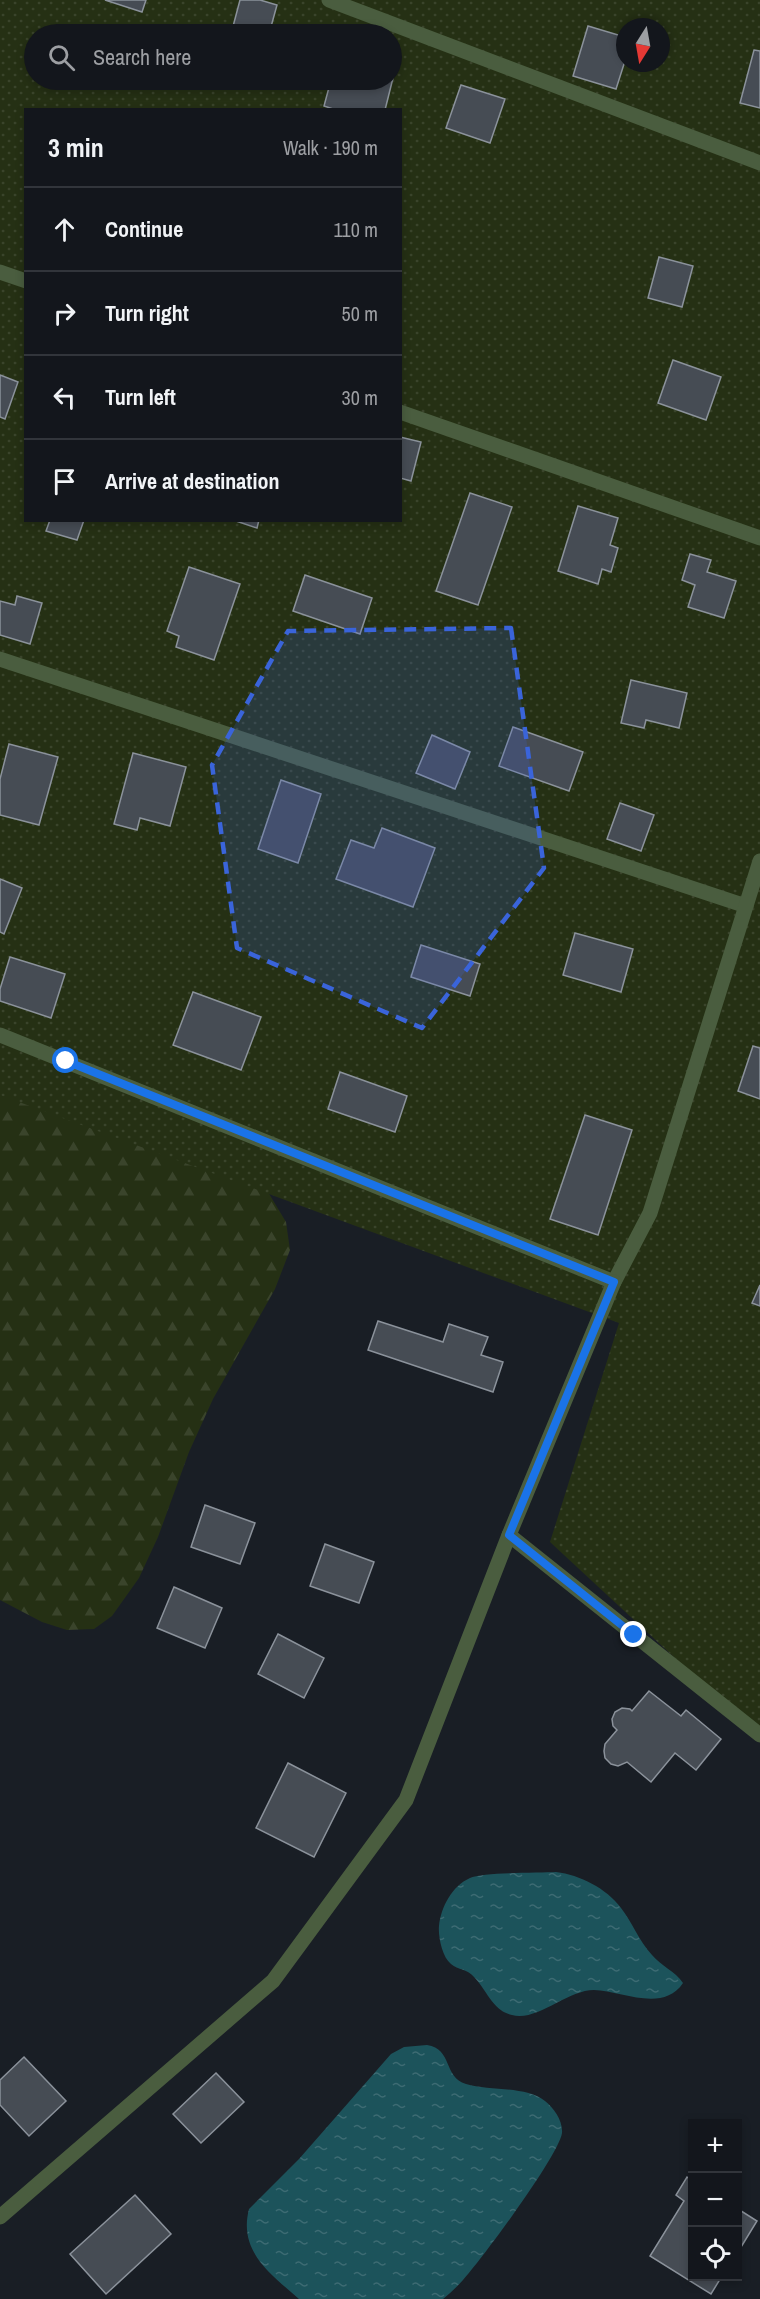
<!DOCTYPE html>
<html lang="en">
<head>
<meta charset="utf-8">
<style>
  body { margin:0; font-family:"Archivo Narrow",sans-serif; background:#1c1f25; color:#f1f3f6 }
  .controls { position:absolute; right:18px; bottom:18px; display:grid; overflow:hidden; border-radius:0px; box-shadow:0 3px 9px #0003 }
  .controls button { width:54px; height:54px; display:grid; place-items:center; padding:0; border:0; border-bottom:2px solid #32353b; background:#13161c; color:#f1f3f6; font:30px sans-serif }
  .compass { position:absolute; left:616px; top:18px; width:54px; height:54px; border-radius:50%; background:#13161c; box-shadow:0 3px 9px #0003; rotate:191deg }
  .stop { position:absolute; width:18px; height:18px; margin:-14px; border:4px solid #1a73e8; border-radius:50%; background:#fff }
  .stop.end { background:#1a73e8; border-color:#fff; box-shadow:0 2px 6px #0008 }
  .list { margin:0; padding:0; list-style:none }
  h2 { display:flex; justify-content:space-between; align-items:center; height:78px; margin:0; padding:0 24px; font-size:26px }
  h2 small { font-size:20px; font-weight:400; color:#9d9fa3 }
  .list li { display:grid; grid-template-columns:39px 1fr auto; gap:18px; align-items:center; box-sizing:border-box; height:84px; padding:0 24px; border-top:2px solid #32353b }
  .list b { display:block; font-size:22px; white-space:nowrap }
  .list em { font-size:20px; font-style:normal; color:#9d9fa3 }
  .icon { flex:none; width:33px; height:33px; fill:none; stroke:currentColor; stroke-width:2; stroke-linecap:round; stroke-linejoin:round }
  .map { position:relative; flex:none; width:760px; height:2299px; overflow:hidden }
  .search { position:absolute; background:#13161c; box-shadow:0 3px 9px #0003; left:24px; top:24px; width:378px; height:66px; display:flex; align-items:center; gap:15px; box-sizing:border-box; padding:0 21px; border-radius:33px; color:#9d9fa3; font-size:22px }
  .panel { position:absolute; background:#13161c; box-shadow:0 3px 9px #0003; left:24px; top:108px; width:378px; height:414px; border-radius:0px }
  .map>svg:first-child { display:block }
  .forest { fill:url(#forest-firs) }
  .garden { fill:url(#garden-dots); fill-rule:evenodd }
  .water { fill:url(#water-ripples) }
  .building { fill:#464c54; stroke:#8b929b; stroke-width:1.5 }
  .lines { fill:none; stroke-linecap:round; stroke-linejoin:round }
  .service { stroke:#4a5d3f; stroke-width:15 }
  .route { stroke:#1a73e8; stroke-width:8 }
  .marked { fill:#3a64da; fill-opacity:0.2; stroke:#3a64da; stroke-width:4.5; stroke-dasharray:12 8; stroke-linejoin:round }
</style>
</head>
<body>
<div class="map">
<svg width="760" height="2299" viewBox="0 0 760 2299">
  <defs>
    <pattern id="forest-firs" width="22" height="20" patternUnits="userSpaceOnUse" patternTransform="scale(1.5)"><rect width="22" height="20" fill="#253014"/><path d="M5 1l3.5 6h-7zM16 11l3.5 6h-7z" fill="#3a442b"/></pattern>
    <pattern id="garden-dots" width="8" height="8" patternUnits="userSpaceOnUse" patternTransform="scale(1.5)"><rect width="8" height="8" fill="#253014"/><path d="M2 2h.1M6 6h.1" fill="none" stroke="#3a442b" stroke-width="1.8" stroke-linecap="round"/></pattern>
    <pattern id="water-ripples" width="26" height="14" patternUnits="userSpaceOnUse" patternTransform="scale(1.5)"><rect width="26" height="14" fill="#1c535b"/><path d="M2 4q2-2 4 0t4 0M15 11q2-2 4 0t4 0" fill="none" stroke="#3d6b73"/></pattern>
  </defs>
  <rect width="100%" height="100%" fill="#191e25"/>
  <path class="forest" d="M 0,1085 L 259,1177 L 286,1222 L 290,1250 L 275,1289 L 213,1399 L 189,1452 L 158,1537 L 139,1578 L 112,1616 L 94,1629 L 67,1630 L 42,1622 L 0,1600 Z"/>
  <path class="garden" d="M 0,0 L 760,0 L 760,1737 L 550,1542 L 619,1323 L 0,1095 ZM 625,27 L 661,27 L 661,63 L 625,63 ZM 34,34 L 392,34 L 392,80 L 34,80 ZM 26,110 L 400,110 L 400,520 L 26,520 Z"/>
  <g class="water">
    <path d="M 556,1872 C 580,1875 606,1888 621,1908 C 632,1922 639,1941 652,1955 C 661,1966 675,1971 683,1983 C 663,2013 622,1991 594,1990 C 567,1990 537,2022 512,2015 C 493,2011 486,1989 474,1977 C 468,1969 458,1970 451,1964 C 442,1957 438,1936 439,1926 C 441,1907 452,1886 470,1878 C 482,1872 539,1873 556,1872 Z"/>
    <path d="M 427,2045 C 453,2049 443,2077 466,2084 C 489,2091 527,2086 545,2101 C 554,2108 563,2121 562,2133 C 559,2155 482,2259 463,2280 C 457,2287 450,2293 443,2299 L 299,2299 C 271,2274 238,2252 249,2209 L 299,2159 L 391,2054 L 404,2047 Z"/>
  </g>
  <g class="building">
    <path d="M 105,0 L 146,0 L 142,12 Z"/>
    <path d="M 240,0 L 260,0 L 277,5 L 269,34 L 231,34 Z"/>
    <path d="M 588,26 L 625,37 L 625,61 L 616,89 L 573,76 Z"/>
    <path d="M 754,50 L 760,51 L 760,108 L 740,103 Z"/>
    <path d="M 392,61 L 397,62 L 385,110 L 336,110 L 324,106 L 331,80 L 392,80 Z"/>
    <path d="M 461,85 L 505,99 L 490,143 L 446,128 Z"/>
    <path d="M 659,257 L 693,266 L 682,307 L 648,298 Z"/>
    <path d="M 673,360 L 721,377 L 706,420 L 658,403 Z"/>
    <path d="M 0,375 L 18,382 L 5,419 L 0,417 Z"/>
    <path d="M 400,437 L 421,442 L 411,481 L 400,478 Z"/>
    <path d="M 470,493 L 512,507 L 478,605 L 436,591 Z"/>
    <path d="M 578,506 L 618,518 L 610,545 L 618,548 L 611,572 L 602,569 L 598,584 L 558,571 Z"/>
    <path d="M 50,520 L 84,520 L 77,540 L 46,531 Z"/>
    <path d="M 233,520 L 259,520 L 257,528 Z"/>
    <path d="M 690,554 L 711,560 L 707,572 L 736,581 L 724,618 L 688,607 L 695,585 L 682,580 Z"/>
    <path d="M 189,567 L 240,584 L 214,660 L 176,647 L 179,636 L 167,631 Z"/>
    <path d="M 305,575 L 372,598 L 360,634 L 293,611 Z"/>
    <path d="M 17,596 L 42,603 L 30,644 L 0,635 L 0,601 L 15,605 Z"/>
    <path d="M 631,680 L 687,693 L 679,728 L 646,720 L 644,728 L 621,723 Z"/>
    <path d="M 513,727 L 583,752 L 569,791 L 499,766 Z"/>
    <path d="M 432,735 L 470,752 L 455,789 L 416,773 Z"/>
    <path d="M 9,744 L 58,757 L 39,825 L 0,815 L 0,779 Z"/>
    <path d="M 133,753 L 186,767 L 170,826 L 140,818 L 137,830 L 114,824 Z"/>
    <path d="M 281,780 L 321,794 L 298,863 L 258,849 Z"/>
    <path d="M 620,803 L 654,815 L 641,851 L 607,839 Z"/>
    <path d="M 382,828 L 435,848 L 413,907 L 336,879 L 351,840 L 374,848 Z"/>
    <path d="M 0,879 L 22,888 L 4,934 L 0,932 Z"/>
    <path d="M 575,933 L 633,949 L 621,992 L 563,975 Z"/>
    <path d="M 421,945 L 480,964 L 470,996 L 411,977 Z"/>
    <path d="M 10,957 L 65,974 L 51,1018 L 0,1001 L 0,989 Z"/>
    <path d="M 193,992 L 261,1017 L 241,1070 L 173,1045 Z"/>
    <path d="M 753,1046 L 760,1048 L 760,1099 L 738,1091 Z"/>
    <path d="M 340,1072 L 407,1096 L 395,1132 L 328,1109 Z"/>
    <path d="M 585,1115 L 632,1130 L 598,1235 L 550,1219 Z"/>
    <path d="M 760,1285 L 760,1306 L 752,1303 Z"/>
    <path d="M 378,1321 L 443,1342 L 449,1324 L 488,1337 L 481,1355 L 503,1362 L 493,1392 L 368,1350 Z"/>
    <path d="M 205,1505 L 255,1523 L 240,1564 L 191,1547 Z"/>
    <path d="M 325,1544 L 374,1562 L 359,1603 L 310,1586 Z"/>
    <path d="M 174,1587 L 222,1608 L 205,1648 L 157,1628 Z"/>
    <path d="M 278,1634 L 324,1658 L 304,1698 L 258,1674 Z"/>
    <path d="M 649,1691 L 681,1716 L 686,1710 L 721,1739 L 696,1770 L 675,1753 L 651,1782 L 627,1762 L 618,1766 L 611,1764 L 605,1758 L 604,1751 L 605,1744 L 617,1730 L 613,1726 L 612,1719 L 615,1712 L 622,1708 L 630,1709 L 632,1711 Z"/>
    <path d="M 288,1763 L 346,1793 L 314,1857 L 256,1828 Z"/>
    <path d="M 24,2057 L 66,2101 L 29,2136 L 0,2105 L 0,2080 Z"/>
    <path d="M 216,2073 L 244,2102 L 201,2143 L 173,2114 Z"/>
    <path d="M 687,2177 L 692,2181 L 692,2276 L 722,2276 L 711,2294 L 650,2256 L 684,2201 L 676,2195 Z"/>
    <path d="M 135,2195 L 171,2234 L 106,2294 L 70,2254 Z"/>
    <path d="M 738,2209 L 757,2221 L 738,2252 Z"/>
  </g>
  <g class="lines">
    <g class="service">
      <path d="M 329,0 L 760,163"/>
      <path d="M 0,272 L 26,281"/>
      <path d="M 400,412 L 760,538"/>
      <path d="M 0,659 L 746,906"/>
      <path d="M 0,1035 L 614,1282 L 650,1213 L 760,861"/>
      <path d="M 509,1535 L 760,1735"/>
      <path d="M 0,2217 L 273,1981 L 406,1800 L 509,1535 L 614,1282"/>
    </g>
  </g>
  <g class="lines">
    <path class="route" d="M 66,1061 L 614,1282 L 509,1535 L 634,1635"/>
  </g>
  <path class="marked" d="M 511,628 L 544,868 L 422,1028 L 237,948 L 212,765 L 288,631 Z"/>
</svg>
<div class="controls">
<button>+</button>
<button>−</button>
<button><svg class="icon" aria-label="locate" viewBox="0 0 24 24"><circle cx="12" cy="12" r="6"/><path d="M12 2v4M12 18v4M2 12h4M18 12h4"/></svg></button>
</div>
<svg class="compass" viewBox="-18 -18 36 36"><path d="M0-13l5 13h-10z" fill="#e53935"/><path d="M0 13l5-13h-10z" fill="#9d9fa3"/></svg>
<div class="stop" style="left:66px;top:1061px"></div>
<div class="stop end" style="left:634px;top:1635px"></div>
<div class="search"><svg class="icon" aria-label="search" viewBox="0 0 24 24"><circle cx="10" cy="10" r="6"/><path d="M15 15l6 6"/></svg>Search here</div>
<section class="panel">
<h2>3 min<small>Walk · 190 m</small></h2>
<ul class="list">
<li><svg class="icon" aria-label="ahead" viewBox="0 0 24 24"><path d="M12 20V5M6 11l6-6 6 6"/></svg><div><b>Continue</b></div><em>110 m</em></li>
<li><svg class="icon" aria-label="right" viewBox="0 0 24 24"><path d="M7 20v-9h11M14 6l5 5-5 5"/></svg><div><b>Turn right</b></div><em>50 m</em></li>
<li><svg class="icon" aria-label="left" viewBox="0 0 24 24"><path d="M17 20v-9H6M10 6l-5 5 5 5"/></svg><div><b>Turn left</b></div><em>30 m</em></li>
<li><svg class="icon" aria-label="arrive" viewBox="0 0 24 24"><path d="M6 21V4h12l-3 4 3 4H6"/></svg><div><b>Arrive at destination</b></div></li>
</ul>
</section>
</div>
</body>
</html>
